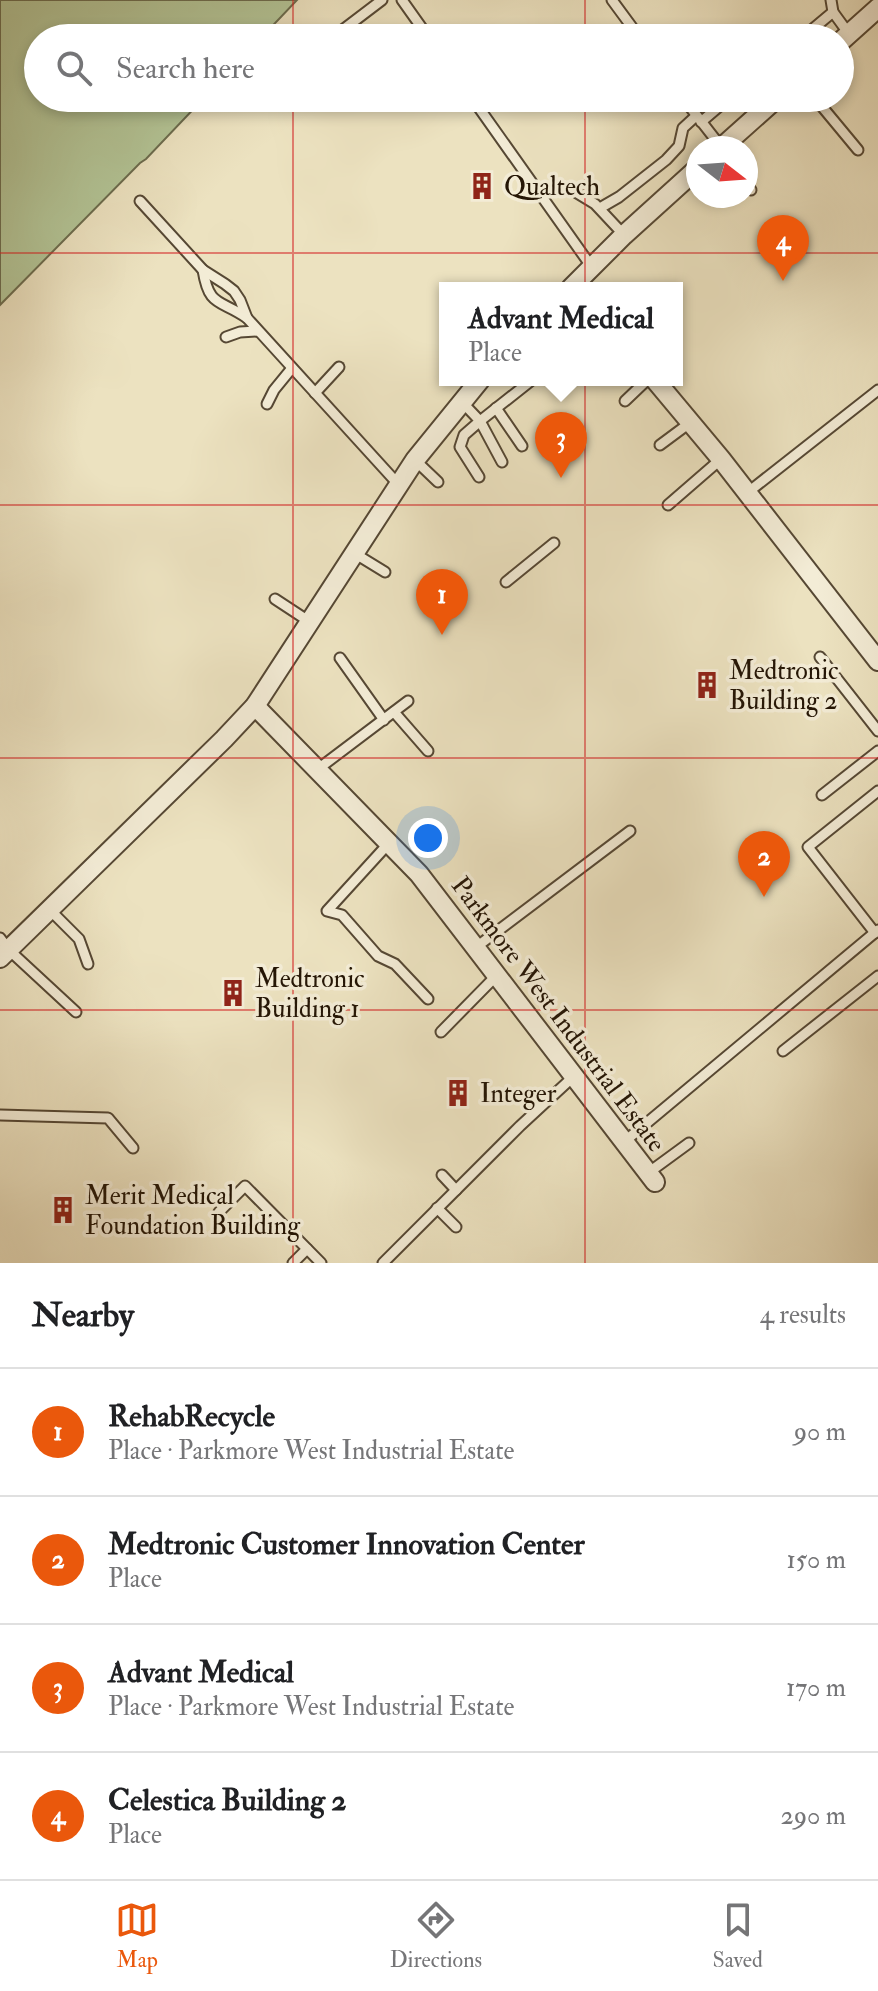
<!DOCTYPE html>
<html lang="en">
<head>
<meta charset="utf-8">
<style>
  body { margin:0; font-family:"IM FELL Double Pica",serif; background:#f6f6f6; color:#202124 }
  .compass { position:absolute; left:686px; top:136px; width:72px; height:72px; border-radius:50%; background:#fff; box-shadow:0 4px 12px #0003; rotate:107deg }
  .you { position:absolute; left:428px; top:838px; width:28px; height:28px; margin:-20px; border:6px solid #fff; border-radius:50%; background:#1a73e8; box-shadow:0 0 0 12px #1a73e833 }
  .badge { display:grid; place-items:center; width:52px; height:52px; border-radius:50%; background:#ea580c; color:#fff; font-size:26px; font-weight:700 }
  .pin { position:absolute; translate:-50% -66px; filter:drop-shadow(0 2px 4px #0008) }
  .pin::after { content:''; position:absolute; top:42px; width:28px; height:24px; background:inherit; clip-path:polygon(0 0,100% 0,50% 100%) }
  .popup { position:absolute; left:439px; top:282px; width:244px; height:104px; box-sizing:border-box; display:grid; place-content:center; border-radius:0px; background:#fff; filter:drop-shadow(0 2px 6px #0005); font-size:26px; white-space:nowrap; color:#757577 }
  .popup b { font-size:30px; color:#202124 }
  .popup::after { content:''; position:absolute; left:50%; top:100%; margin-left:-16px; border:16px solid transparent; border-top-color:#fff }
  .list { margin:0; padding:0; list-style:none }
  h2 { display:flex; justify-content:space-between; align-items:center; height:104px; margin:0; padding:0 32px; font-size:34px }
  h2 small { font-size:26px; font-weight:400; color:#757577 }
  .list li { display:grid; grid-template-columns:52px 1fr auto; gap:24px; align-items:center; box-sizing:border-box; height:128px; padding:0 32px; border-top:2px solid #e0e0e0 }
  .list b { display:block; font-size:30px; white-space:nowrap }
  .list p { margin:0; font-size:26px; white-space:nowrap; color:#757577 }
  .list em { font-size:26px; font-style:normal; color:#757577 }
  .icon { flex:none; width:44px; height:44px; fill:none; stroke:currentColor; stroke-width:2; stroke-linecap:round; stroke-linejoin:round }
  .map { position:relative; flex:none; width:878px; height:1263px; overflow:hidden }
  .search { position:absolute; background:#fff; box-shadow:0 4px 12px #0003; left:24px; right:24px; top:24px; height:88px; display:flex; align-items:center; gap:20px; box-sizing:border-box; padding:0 28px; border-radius:44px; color:#757577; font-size:30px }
  .sheet { height:616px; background:#fff }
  nav { display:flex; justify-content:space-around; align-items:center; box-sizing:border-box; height:112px; border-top:2px solid #e0e0e0; background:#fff; font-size:22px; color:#757577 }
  nav a { display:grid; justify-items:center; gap:4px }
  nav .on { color:#ea580c }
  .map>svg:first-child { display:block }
  .green { fill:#b3c496; stroke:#6c6c4e; stroke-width:2 }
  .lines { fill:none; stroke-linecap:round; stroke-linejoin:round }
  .lane-casing { stroke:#564834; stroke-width:13 }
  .street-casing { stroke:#564834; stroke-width:22 }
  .lane { stroke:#f3ecd6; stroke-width:9 }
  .street { stroke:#f3ecd6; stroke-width:18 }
  .grid { fill:none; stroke:#d62828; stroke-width:2; stroke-opacity:0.55 }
  .labels { text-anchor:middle; stroke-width:7; stroke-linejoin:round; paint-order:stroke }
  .poi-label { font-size:26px; fill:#241505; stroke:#f3ecd6; text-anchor:start }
  .street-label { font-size:26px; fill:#241505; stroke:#f3ecd6 }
</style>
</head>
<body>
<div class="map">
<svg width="878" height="1263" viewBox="0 0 878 1263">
  <rect width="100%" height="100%" fill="#ece2c0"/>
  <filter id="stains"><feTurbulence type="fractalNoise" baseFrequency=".0025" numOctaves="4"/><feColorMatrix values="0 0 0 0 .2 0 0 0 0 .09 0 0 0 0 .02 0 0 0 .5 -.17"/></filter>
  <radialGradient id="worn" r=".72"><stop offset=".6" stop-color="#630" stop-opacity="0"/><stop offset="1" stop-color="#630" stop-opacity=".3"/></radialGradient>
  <path class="green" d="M 0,0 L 297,0 L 261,38 L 38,38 L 38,98 L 204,98 L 146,159 L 140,163 L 0,305 Z"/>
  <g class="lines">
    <g class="lane-casing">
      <g id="lane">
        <path d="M 402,0 L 429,38"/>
        <path d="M 612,0 L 640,38"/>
        <path d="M 831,0 L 833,12 L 849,34"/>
        <path d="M 332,38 L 382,0"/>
        <path d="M 802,38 L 833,12"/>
        <path d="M 472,98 L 591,266"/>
        <path d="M 683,98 L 722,148"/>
        <path d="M 819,103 L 858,150"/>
        <path d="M 701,122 L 729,98"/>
        <path d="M 746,184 L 751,190"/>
        <path d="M 572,190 L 595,204 L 624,235"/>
        <path d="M 140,201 L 203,270 L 225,284 L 234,291 L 240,300 L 247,318"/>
        <path d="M 600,208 L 619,197 L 666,160 L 679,146 L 683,128 L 696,116"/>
        <path d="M 203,270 C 209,308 220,299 247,318 L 398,484"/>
        <path d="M 226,337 L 240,332 L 258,331"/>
        <path d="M 315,393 L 339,367"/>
        <path d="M 461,401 L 480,421 L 532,380"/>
        <path d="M 625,401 L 647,380"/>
        <path d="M 267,404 L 274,390 L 292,368"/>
        <path d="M 496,408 L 522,446"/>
        <path d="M 660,445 L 691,422"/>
        <path d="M 415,460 L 438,482"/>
        <path d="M 479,477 L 460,447 L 464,435 L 480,421 L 502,462"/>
        <path d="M 747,493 L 878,390"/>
        <path d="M 668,505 L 721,459"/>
        <path d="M 354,553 L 385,572"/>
        <path d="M 506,582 L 554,543"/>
        <path d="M 275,599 L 310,622"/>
        <path d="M 820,657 L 878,731"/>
        <path d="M 340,658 L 384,720"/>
        <path d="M 394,712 L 428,751"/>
        <path d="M 318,769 L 408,701"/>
        <path d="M 822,795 L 878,751"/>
        <path d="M 389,843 L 327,911 L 342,915 L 378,956 L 395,964 L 428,999"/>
        <path d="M 50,910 L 79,939 L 88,964"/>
        <path d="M 875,933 L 808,847 L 878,791"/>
        <path d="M 0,938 L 9,950 L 76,1012"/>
        <path d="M 475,948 L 630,831"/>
        <path d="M 441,1032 L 496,976"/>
        <path d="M 783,1051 L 878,976"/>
        <path d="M 0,1115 L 108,1118 L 133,1148"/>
        <path d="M 624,1142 L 878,930"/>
        <path d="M 648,1173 L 689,1143"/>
        <path d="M 442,1175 L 456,1190"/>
        <path d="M 437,1208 L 456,1227"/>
        <path d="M 219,1212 L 245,1186 L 321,1263"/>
        <path d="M 293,1263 L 307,1249"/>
        <path d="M 383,1263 L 520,1126 L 573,1077"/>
      </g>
    </g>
    <g class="street-casing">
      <g id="street">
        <path d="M 840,42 L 878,8"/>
        <path d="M 721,148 L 777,98"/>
        <path d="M 571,288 L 624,235 L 698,168"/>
        <path d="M 655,380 L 721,459 L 878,661"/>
        <path d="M 255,706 L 419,874 L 655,1182"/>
        <path d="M 0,958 L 224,739 L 255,706 L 415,460 L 480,380"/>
      </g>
    </g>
    <use href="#lane" class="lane"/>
    <use href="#street" class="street"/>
  </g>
  <path class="grid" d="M 293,0 L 293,38M 585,0 L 585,38M 293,98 L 293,1263M 585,98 L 585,1263M 0,253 L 878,253M 0,505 L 878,505M 0,758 L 878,758M 0,1010 L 878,1010"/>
  <defs>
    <g id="building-bare" transform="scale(2.16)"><path d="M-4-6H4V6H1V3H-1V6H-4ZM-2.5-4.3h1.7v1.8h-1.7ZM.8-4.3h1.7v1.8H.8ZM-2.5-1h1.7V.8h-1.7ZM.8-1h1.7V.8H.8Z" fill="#8f2418" stroke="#f3ecd6" stroke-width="2.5" paint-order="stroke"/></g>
  </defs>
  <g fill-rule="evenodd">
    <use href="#building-bare" x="482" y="186"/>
    <use href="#building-bare" x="707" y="685"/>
    <use href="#building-bare" x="233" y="993"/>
    <use href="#building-bare" x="458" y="1093"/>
    <use href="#building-bare" x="63" y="1210"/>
  </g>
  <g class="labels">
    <g class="poi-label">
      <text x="504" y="195">Qualtech</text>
      <text x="729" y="679">Medtronic<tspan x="729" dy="30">Building 2</tspan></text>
      <text x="255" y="987">Medtronic<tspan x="255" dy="30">Building 1</tspan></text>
      <text x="480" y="1102">Integer</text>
      <text x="85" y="1204">Merit Medical<tspan x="85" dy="30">Foundation Building</tspan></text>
    </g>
    <g class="street-label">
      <text transform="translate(559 1014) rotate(53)" y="9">Parkmore West Industrial Estate</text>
    </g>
  </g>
  <rect width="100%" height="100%" filter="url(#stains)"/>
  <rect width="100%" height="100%" fill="url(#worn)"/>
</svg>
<svg class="compass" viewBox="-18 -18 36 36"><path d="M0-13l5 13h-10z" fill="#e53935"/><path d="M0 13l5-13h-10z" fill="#757577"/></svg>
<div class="you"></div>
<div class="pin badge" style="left:442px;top:635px">1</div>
<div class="pin badge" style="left:764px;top:897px">2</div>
<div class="pin badge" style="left:561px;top:478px">3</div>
<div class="popup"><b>Advant Medical</b>Place</div>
<div class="pin badge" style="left:783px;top:281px">4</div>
<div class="search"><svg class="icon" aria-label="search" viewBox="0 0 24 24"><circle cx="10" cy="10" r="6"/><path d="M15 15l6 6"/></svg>Search here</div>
</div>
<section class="sheet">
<h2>Nearby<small>4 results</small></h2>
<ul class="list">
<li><span class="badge">1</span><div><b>RehabRecycle</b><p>Place · Parkmore West Industrial Estate</p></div><em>90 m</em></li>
<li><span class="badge">2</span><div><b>Medtronic Customer Innovation Center</b><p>Place</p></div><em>150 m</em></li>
<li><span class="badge">3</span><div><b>Advant Medical</b><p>Place · Parkmore West Industrial Estate</p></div><em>170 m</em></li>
<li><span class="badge">4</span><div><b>Celestica Building 2</b><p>Place</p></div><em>290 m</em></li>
</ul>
</section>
<nav>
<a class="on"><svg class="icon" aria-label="map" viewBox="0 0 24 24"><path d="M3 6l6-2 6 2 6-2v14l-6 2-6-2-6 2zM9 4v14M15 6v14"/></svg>Map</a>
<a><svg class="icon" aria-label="directions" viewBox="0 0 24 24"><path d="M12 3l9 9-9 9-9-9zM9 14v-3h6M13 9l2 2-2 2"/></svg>Directions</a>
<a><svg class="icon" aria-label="saved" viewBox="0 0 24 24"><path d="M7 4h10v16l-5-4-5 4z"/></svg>Saved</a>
</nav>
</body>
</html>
